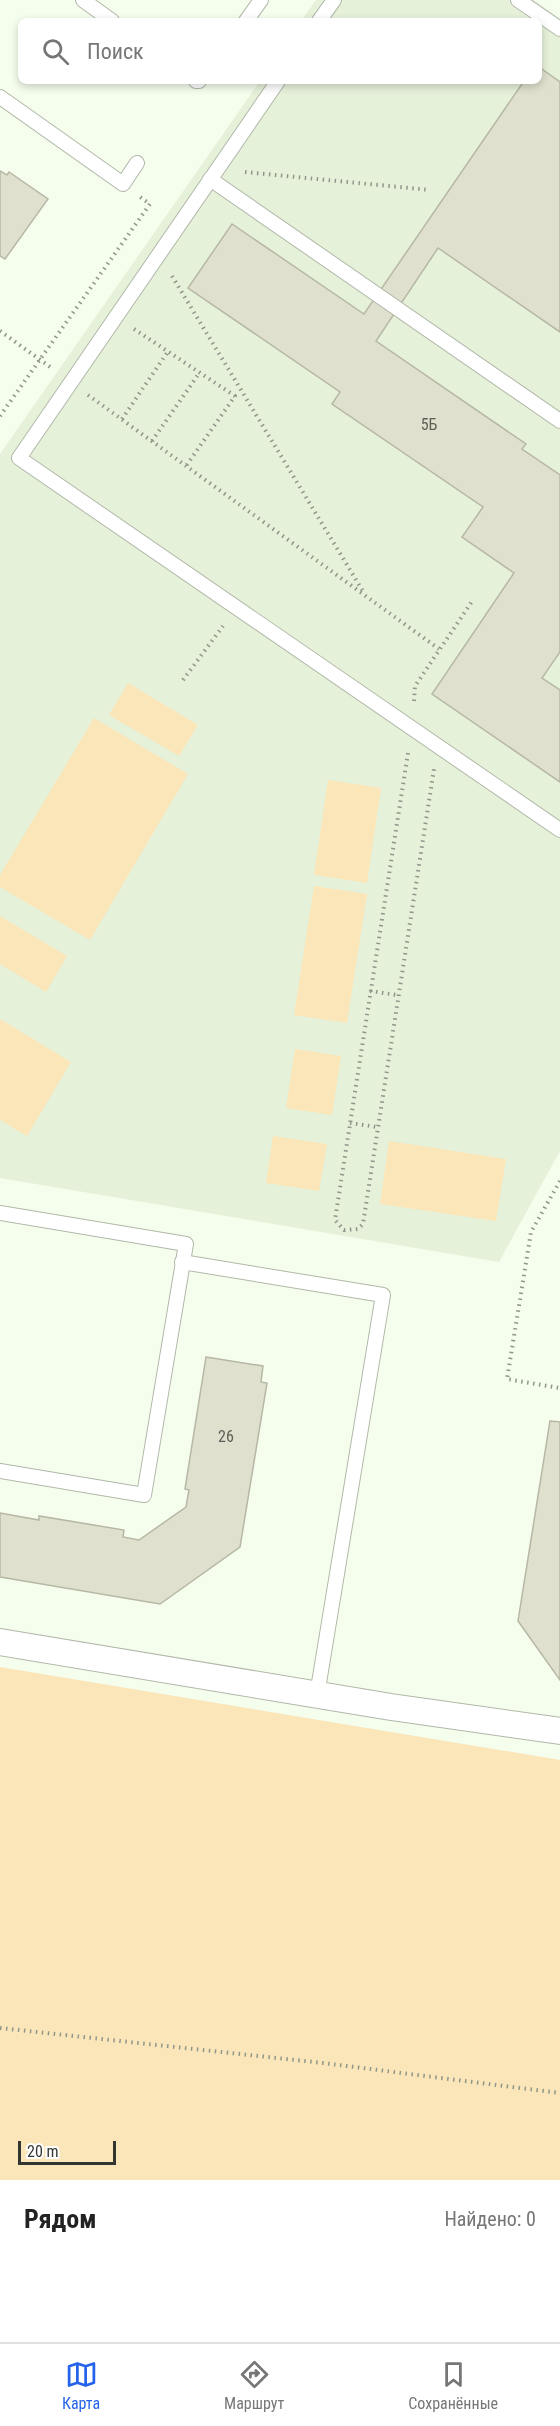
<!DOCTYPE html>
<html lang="ru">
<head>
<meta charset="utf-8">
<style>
  body { margin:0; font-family:"Roboto Condensed",sans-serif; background:#f6f6f6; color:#222 }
  .scale { position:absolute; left:18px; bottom:15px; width:98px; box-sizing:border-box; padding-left:6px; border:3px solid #333630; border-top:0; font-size:16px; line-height:21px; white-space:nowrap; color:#333630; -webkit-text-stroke:4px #fff; paint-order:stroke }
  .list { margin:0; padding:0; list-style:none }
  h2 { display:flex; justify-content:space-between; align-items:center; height:78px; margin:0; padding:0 24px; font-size:26px }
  h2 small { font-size:20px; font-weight:400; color:#767676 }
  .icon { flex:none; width:33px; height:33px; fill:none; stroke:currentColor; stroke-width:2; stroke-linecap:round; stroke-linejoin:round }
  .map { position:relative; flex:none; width:560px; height:2180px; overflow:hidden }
  .search { position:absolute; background:#fff; box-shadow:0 3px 9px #0003; left:18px; right:18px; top:18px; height:66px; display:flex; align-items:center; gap:15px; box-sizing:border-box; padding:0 21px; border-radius:9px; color:#767676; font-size:22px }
  .sheet { height:162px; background:#fff }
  nav { display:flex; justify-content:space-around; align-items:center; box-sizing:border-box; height:84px; border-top:2px solid #e0e0e0; background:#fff; font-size:16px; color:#767676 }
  nav a { display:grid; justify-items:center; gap:3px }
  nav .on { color:#2563eb }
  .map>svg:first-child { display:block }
  .built { fill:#e6f1da }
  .green { fill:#fbe6b9 }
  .building { fill:#e0e0ce; stroke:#b7b7a6; stroke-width:1.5 }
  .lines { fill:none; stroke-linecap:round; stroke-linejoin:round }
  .lane-casing { stroke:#b1b8a9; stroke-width:16 }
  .street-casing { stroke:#b1b8a9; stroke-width:28 }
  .path { stroke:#90968a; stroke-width:4; stroke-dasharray:1.5 4.5; stroke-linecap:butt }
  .lane { stroke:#fff; stroke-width:14 }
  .street { stroke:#fff; stroke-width:26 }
  .labels { text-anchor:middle; stroke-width:4.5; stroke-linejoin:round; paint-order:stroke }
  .number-label { font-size:16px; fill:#5e6058 }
</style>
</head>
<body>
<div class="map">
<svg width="560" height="2180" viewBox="0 0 560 2180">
  <rect width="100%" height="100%" fill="#f5fdec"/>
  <path class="built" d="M 316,0 L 534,0 L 560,19 L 560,1151 L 499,1262 L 0,1178 L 0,454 L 260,81 L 539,81 L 539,21 L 301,21 Z"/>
  <g class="green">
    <path d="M 128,683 L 198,725 L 179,756 L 109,715 Z"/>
    <path d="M 94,718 L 188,774 L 90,940 L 0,887 L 0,875 Z"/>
    <path d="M 328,780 L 381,788 L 367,883 L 314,875 Z"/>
    <path d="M 314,886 L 367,894 L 347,1023 L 294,1015 Z"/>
    <path d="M 0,916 L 67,956 L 46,992 L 0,964 Z"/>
    <path d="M 0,1019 L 71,1062 L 27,1136 L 0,1120 Z"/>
    <path d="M 295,1049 L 341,1056 L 332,1115 L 286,1108 Z"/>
    <path d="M 273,1136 L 327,1144 L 319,1191 L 266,1183 Z"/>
    <path d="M 389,1141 L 506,1159 L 496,1221 L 380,1204 Z"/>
    <path d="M 0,1667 L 560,1760 L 560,2180 L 0,2180 Z"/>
  </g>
  <g class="building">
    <path d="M 539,67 L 560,82 L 560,332 L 438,248 L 376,341 L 526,444 L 522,449 L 560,475 L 560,652 L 542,678 L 560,690 L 560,782 L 432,694 L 514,573 L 462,537 L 483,507 L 332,404 L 340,392 L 188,288 L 232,224 L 364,314 L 524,81 L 539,81 Z"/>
    <path d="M 0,171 L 7,175 L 9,172 L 48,199 L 5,259 L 0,256 Z"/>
    <path d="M 206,1357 L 263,1366 L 261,1382 L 267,1383 L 240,1547 L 160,1604 L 0,1577 L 0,1513 L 39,1520 L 39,1516 L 124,1530 L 123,1537 L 139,1540 L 186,1507 L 189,1490 L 185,1489 Z"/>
    <path d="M 550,1421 L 560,1422 L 560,1680 L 518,1621 Z"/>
  </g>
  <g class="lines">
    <g class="lane-casing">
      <g id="lane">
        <path d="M 83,0 L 112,21"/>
        <path d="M 518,0 L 560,29"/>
        <path d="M 246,21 L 261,0"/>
        <path d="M 319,21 L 334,0"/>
        <path d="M 196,81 L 199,81"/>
        <path d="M 278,81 L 19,458 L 560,830"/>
        <path d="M 0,97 L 123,184 L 137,163"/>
        <path d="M 210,179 L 560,421"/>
        <path d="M 0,1213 L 186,1244 L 144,1495 L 0,1471"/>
        <path d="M 182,1262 L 383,1295 L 317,1695"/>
      </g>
    </g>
    <g class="street-casing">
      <path id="street" d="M 0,1642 L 391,1707 L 560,1731"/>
    </g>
    <g class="path">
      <path d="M 245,172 L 430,190"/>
      <path d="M 172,276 L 364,593"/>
      <path d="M 134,329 L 235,396 L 186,466"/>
      <path d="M 0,331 L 53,369"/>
      <path d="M 88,395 L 439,649"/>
      <path d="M 0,416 L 150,204 L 140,197"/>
      <path d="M 122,419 L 169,350"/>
      <path d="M 152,441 L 200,372"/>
      <path d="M 183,680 L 223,626"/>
      <path d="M 414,701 L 415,686 L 473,600"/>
      <path d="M 408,753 L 335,1220 L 344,1230 L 358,1229 L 363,1224 L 434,769"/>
      <path d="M 370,991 L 397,995"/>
      <path d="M 350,1123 L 377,1127"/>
      <path d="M 560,1181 L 531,1232 L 507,1379 L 560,1388"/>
      <path d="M 0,2028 L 323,2063 L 560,2093"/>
    </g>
    <use href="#lane" class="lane"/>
    <use href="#street" class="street"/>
  </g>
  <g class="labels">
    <g class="number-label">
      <text x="429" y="430">5Б</text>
      <text x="226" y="1442">26</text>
    </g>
  </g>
</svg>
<div class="scale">20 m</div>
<div class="search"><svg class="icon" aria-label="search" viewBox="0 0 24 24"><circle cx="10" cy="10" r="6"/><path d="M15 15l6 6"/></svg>Поиск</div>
</div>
<section class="sheet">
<h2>Рядом<small>Найдено: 0</small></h2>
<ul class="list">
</ul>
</section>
<nav>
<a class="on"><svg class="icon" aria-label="map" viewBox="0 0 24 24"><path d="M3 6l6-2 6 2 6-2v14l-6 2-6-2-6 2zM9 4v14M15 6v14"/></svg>Карта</a>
<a><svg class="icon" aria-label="directions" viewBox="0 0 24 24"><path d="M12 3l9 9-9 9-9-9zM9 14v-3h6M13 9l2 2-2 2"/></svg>Маршрут</a>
<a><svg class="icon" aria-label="saved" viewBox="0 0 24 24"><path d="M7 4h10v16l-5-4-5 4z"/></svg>Сохранённые</a>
</nav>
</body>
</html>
